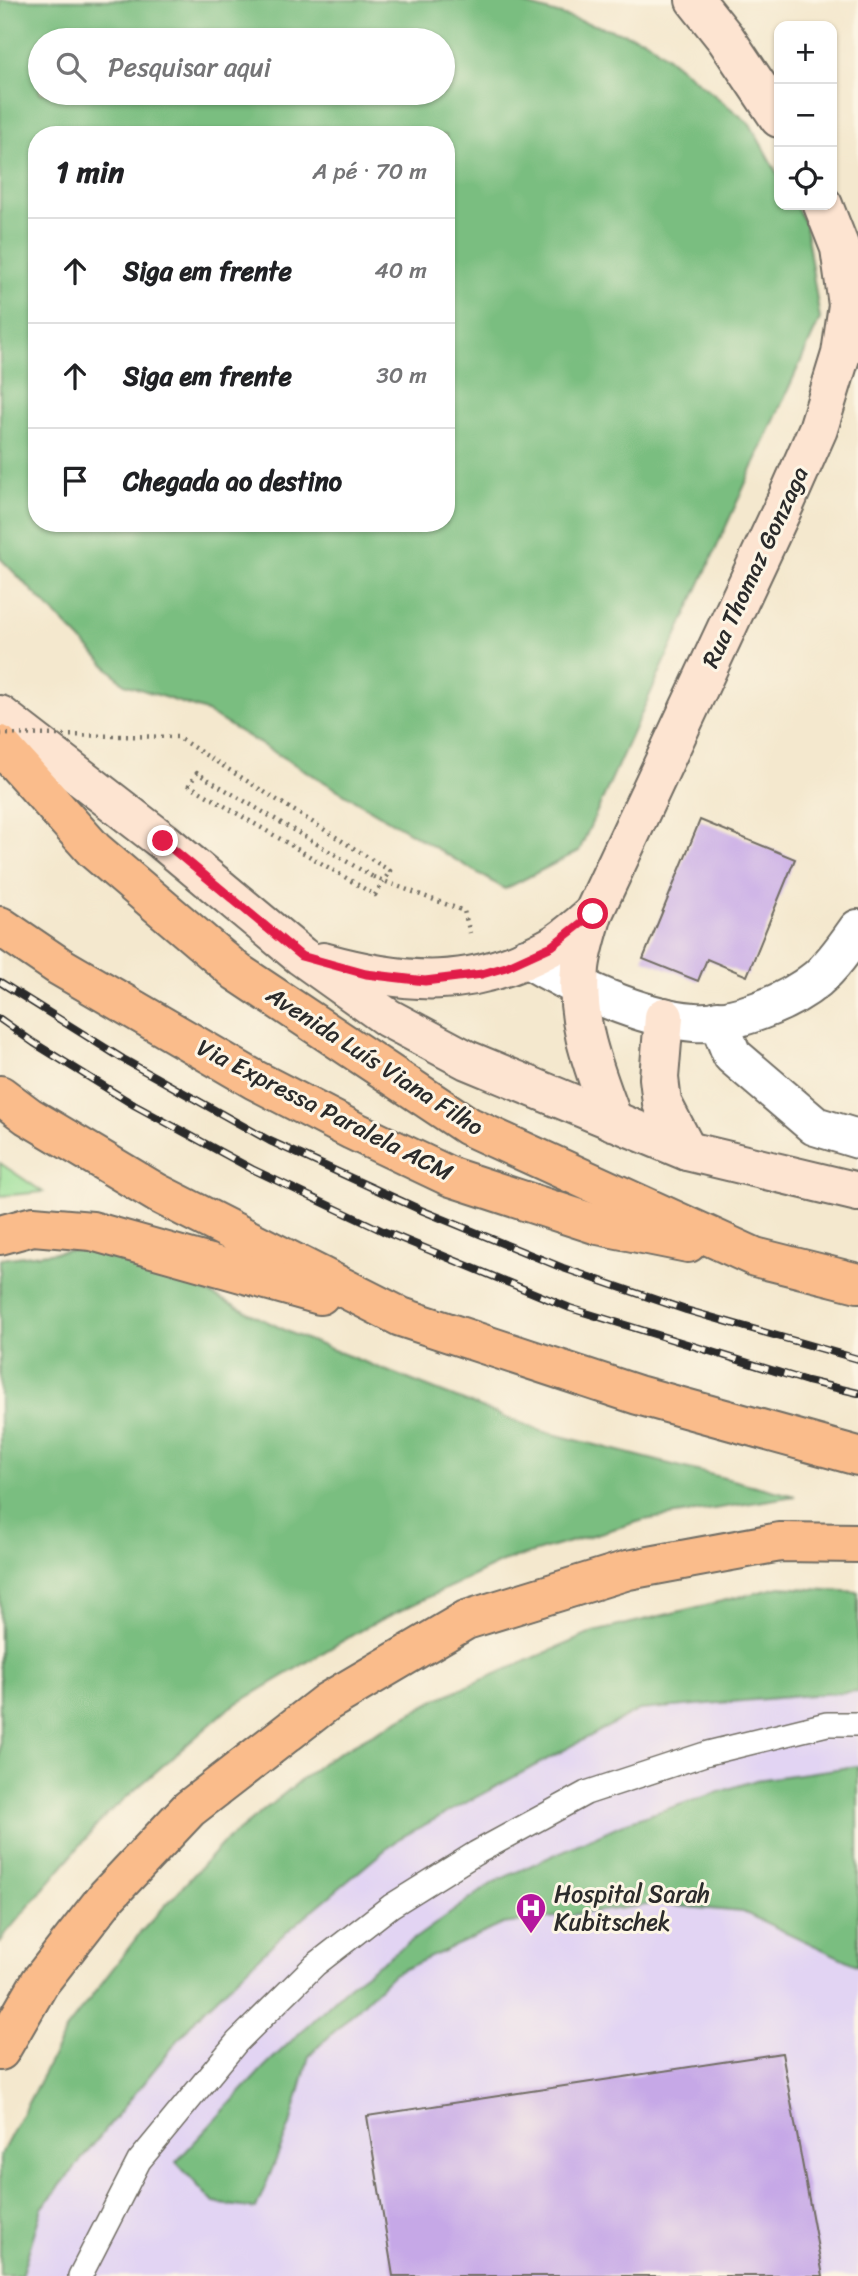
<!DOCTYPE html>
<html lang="pt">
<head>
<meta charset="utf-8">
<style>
  body { margin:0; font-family:Sriracha,sans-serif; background:#f6f6f6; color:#202124 }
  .controls { position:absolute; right:21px; top:21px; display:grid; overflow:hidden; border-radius:14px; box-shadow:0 2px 5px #0004 }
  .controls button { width:63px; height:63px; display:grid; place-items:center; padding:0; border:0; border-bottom:2px solid #e0e0e0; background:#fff; color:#202124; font:35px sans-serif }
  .stop { position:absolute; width:21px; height:21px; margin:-16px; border:5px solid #e11d48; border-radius:50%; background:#fff }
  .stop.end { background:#e11d48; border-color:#fff; box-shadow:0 2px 7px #0008 }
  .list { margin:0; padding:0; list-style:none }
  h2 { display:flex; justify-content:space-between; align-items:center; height:91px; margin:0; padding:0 28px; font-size:30px }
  h2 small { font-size:23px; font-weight:400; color:#757577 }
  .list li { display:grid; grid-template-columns:46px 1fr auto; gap:21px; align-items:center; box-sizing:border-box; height:105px; padding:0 28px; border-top:2px solid #e0e0e0 }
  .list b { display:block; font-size:26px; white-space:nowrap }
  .list em { font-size:23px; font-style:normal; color:#757577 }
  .icon { flex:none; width:38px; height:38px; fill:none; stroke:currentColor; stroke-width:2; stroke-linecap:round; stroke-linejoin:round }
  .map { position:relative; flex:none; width:858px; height:2276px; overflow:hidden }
  .search { position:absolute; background:#fff; box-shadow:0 2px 5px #0004; left:28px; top:28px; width:427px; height:77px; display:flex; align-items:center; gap:18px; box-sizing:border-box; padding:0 24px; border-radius:38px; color:#757577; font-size:26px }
  .panel { position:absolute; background:#fff; box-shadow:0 2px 5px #0004; left:28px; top:126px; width:427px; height:406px; border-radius:28px }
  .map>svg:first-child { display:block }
  .built { fill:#e2d4f3 }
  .green { fill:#99df97; stroke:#628561; stroke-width:2 }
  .forest { fill:#7abe80; stroke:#527456; stroke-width:2; fill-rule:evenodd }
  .building { fill:#c6a8e7 }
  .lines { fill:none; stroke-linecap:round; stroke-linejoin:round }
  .service-casing { stroke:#716d64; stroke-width:26 }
  .minor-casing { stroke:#716d64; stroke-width:42 }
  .secondary-casing { stroke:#716d64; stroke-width:42 }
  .trunk-casing { stroke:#716d64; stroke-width:42 }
  .path { stroke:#716d64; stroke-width:4.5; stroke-dasharray:2 5; stroke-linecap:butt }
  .service { stroke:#fff; stroke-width:23 }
  .minor { stroke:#fff; stroke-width:38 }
  .secondary { stroke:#fde4d1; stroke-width:38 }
  .trunk { stroke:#fabc8b; stroke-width:38 }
  .rail-casing { stroke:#2b2b2b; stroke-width:8 }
  .rail { stroke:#fcf5e5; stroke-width:5; stroke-dasharray:16; stroke-linecap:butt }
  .path-bridge { stroke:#716d64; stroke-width:4.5; stroke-dasharray:2 5; stroke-linecap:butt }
  .route { stroke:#e11d48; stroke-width:9 }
  .labels { text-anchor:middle; stroke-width:6; stroke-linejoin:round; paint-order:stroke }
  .street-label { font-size:24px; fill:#2b2b2b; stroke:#fcf5e5 }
  .poi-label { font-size:24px; fill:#2b2b2b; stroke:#fcf5e5; text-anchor:start }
</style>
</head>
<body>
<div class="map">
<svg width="858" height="2276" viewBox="0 0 858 2276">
  <rect width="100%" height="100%" fill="#fcf5e5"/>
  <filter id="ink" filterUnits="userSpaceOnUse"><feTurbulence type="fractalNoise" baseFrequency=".0143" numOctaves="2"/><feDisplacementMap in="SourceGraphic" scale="14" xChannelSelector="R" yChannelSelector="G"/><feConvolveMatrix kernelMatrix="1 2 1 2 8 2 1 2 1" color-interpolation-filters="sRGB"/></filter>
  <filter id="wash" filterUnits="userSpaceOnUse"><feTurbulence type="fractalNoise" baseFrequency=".00686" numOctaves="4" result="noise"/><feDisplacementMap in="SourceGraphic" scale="28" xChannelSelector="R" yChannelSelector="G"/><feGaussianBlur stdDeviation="1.57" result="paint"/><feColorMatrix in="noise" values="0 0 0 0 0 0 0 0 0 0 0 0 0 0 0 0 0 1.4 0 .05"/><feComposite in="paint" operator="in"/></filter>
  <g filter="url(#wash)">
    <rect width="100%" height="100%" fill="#f4e8ce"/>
    <path class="built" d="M 858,1648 L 858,2276 L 0,2276 L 0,2231 L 92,2050 L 637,1654 Z"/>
    <path class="green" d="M 0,1163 L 43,1192 L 0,1196 Z"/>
    <g class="forest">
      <path d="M 0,0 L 510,0 L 646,40 L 750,124 L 779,177 L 779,205 L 795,205 L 805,223 L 820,319 L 579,851 L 505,889 L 203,710 L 124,684 L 0,558 ZM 443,40 L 443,93 L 40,93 L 40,40 ZM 37,135 L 446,135 L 446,523 L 37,523 Z"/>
      <path d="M 83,1249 L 192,1285 L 295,1335 L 541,1431 L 795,1496 L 644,1520 L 502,1562 L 368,1626 L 228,1709 L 105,1816 L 6,1933 L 0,1944 L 0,1259 Z"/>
      <path d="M 780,1587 L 858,1592 L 858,1691 L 639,1710 L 398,1839 L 277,1940 L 196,2018 L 42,2208 L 21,2276 L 0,2276 L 0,2156 L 68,2027 L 141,1932 L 222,1844 L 327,1759 L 437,1699 L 594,1632 Z"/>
      <path d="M 858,1766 L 858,1966 L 743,1912 L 654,1904 L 503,1924 L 393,1974 L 309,2056 L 290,2125 L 256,2209 L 214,2203 L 176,2162 L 264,2067 L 351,1984 L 494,1882 L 627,1822 L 756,1780 Z"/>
    </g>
    <g id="blocks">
      <g class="building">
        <path d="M 700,820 L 795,859 L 747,976 L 707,959 L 698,981 L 643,959 Z"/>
        <path d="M 782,2053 L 823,2276 L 393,2276 L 367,2116 Z"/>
      </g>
    </g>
  </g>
  <g filter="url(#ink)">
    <use href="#blocks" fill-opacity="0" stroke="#716d64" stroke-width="2"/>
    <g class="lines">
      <g class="service-casing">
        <path id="service" d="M 80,2276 L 139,2161 L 237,2042 L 315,1965 L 391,1906 L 476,1853 L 586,1793 L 708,1753 L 827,1724 L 858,1724"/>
      </g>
      <g class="minor-casing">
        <g id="minor">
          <path d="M 526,958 C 573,986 640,1018 694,1022 C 733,1025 788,1003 817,979 C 833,965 846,946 858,929"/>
          <path d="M 718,1020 L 732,1055 L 815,1126 L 858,1139"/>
        </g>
      </g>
      <g class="secondary-casing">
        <g id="secondary">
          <path d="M 695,0 L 726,39 L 779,118"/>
          <path d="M 0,715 L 163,841 L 301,956 L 388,1018 L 467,1060 L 687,1151 L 858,1192"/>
          <path d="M 323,962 C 406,985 471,990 550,947 C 565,939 579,925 593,914"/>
          <path d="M 664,1017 L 659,1078 L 662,1103 L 687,1151"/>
          <path d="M 613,1121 C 594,1068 575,1025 580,968 C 582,950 588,932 593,914 L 787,499 L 818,429 L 841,354 L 848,305 L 840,248 L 823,205"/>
        </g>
      </g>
      <g class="trunk-casing">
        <g id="trunk">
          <path d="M 0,745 L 94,850 L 237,972 L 468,1126 L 755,1257 L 858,1283"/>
          <path d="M 0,926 L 59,966 L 255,1080 L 352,1130 L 451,1177 L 598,1225 L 688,1243"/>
          <path d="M 0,1095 L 28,1116 L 157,1193 L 401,1317 L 638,1395 L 858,1456"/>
          <path d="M 0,1235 L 33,1226 L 92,1231 L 320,1295"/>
          <path d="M 0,2051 L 40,1982 L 107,1896 L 189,1809 L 327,1702 L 466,1620 L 628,1570 L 780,1542 L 858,1543"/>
        </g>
      </g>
      <path class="path" d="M 373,877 L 464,911 L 470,933"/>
      <use href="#service" class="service"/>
      <use href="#minor" class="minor"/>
      <use href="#secondary" class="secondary"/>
      <use href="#trunk" class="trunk"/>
      <g class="rail-casing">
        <g id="rail">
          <path d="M 0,982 L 123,1059 L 270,1141 L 421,1210 L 563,1268 L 686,1310 L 858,1359"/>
          <path d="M 0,1019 L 34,1043 L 134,1105 L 252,1169 L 383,1231 L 570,1308 L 807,1381 L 858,1393"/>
        </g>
      </g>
      <use href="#rail" class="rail"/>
      <path class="path-bridge" d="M 0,734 L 177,737 L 390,871 L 375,895 L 189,785 L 197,773 L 373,877"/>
    </g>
  </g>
  <g class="lines" filter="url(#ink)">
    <path class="route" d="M 163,841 L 301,956 L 366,974 L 425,981 L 482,974 L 506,967 L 552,946 L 593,914"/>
  </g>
  <defs>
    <g id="hospital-pin" transform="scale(1.575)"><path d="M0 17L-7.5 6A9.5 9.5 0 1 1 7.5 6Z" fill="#b5179e" stroke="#fcf5e5"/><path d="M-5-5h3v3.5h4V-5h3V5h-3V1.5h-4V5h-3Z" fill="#fff"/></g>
  </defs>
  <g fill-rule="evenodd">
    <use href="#hospital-pin" x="531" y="1908"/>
  </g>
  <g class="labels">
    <g class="street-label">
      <text transform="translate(755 567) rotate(-65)" y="8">Rua Thomaz Gonzaga</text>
      <text transform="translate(375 1061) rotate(33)" y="8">Avenida Luís Viana Filho</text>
      <text transform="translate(325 1110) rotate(27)" y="8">Via Expressa Paralela ACM</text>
    </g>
    <g class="poi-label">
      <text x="554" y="1902">Hospital Sarah<tspan x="554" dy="28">Kubitschek</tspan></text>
    </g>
  </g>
</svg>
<div class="controls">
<button>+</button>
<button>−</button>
<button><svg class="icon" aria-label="locate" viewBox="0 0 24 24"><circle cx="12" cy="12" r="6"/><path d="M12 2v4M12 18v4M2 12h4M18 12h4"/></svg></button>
</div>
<div class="stop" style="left:593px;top:914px"></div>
<div class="stop end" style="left:163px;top:841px"></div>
<div class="search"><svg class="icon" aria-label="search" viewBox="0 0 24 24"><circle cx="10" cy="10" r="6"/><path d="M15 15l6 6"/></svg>Pesquisar aqui</div>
<section class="panel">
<h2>1 min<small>A pé · 70 m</small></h2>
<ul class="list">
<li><svg class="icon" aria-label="ahead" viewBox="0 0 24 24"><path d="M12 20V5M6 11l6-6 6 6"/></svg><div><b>Siga em frente</b></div><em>40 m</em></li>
<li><svg class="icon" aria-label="ahead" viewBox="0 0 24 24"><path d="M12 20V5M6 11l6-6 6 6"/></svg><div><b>Siga em frente</b></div><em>30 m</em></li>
<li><svg class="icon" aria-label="arrive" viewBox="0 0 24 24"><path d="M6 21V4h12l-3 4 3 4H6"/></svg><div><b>Chegada ao destino</b></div></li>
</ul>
</section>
</div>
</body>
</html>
